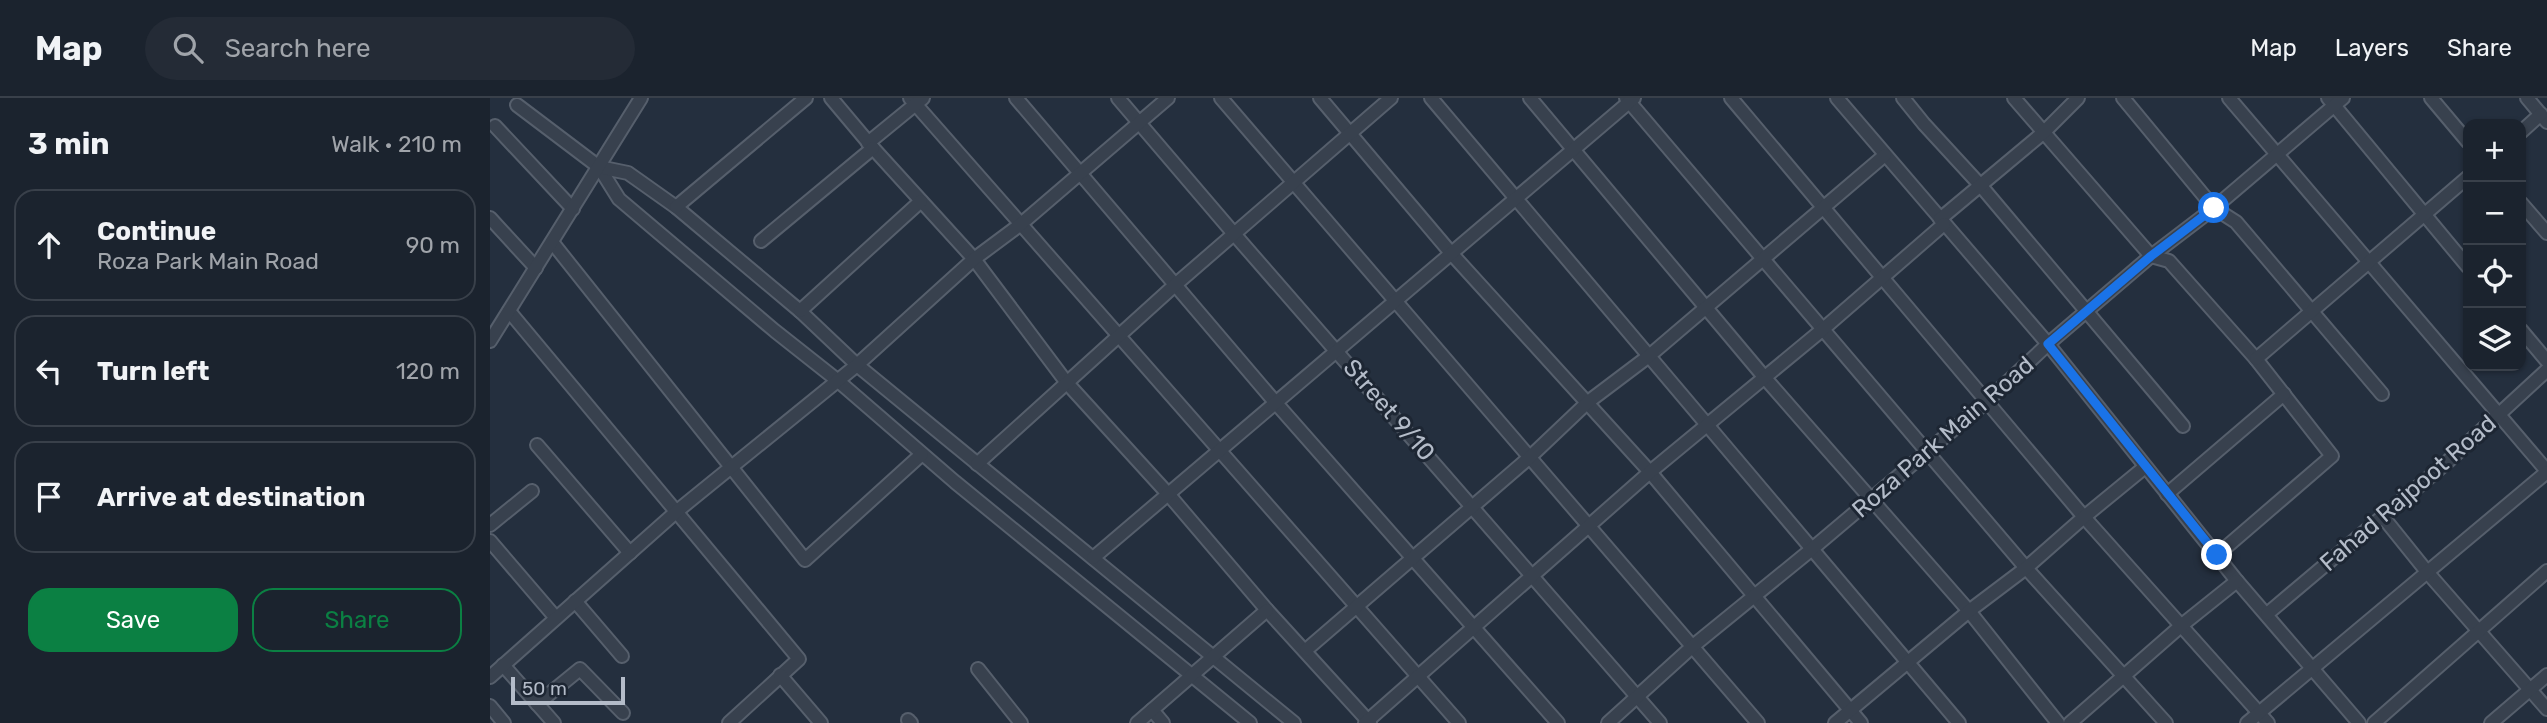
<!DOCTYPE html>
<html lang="en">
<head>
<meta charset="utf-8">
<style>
  body { margin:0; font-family:Rubik,sans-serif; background:#242b36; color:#f1f3f6 }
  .controls { position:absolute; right:21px; top:21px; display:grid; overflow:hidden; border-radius:14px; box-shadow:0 2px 5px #0004 }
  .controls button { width:63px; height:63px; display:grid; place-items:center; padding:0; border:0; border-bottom:2px solid #39404a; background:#1b232e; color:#f1f3f6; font:35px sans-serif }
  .scale { position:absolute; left:21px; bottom:18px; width:114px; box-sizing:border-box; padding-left:7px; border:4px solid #b4bcc9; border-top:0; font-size:19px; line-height:24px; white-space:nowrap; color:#b4bcc9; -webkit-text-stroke:5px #1d2633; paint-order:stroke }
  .stop { position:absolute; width:21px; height:21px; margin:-16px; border:5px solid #1a73e8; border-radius:50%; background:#fff }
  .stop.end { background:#1a73e8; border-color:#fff; box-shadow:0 2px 7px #0008 }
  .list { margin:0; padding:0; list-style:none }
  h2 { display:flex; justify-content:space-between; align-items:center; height:91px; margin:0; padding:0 28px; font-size:30px }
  h2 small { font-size:23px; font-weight:400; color:#a0a4aa }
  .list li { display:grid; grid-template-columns:46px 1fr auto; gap:21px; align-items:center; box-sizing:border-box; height:112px; margin:0 14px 14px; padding:0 14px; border:2px solid #39404a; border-radius:21px }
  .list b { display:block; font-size:26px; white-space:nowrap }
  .list p { margin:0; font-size:23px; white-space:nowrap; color:#a0a4aa }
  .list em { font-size:23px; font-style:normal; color:#a0a4aa }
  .actions { display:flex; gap:14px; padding:21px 28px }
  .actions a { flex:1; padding:16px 0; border:2px solid #0b8043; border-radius:21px; text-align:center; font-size:24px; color:#0b8043 }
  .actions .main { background:#0b8043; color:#fff }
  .icon { flex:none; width:38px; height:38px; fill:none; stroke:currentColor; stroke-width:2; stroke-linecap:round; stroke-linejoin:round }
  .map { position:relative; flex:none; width:2057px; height:625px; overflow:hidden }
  header { display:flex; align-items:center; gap:42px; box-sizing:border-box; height:98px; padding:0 35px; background:#1b232e; border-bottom:2px solid #39404a }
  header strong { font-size:33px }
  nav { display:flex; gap:38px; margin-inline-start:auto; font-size:24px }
  .search { width:490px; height:63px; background:#242b36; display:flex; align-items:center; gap:18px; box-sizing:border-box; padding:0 24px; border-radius:38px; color:#a0a4aa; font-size:26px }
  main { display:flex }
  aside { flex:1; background:#1b232e }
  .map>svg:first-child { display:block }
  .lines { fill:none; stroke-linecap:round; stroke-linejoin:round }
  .street-casing { stroke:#565f6c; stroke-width:16 }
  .street { stroke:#38414e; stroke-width:12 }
  .route { stroke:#1a73e8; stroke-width:9 }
  .labels { text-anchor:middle; stroke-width:6; stroke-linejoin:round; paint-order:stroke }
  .street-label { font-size:24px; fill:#b4bcc9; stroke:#1d2633 }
</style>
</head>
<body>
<header>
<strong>Map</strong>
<div class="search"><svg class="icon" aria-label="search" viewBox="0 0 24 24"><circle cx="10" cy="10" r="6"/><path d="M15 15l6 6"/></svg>Search here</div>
<nav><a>Map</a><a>Layers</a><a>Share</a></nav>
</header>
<main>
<aside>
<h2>3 min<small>Walk · 210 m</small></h2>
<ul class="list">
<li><svg class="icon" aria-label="ahead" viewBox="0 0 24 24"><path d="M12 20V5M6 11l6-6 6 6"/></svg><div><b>Continue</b><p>Roza Park Main Road</p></div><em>90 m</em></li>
<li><svg class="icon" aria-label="left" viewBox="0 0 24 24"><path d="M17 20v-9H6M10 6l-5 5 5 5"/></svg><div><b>Turn left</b></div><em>120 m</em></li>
<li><svg class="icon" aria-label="arrive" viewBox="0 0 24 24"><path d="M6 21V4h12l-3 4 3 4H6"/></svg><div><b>Arrive at destination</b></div></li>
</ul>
<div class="actions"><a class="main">Save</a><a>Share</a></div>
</aside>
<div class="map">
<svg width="2057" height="625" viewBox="0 0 2057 625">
  <rect width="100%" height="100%" fill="#242f3e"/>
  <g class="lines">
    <g class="street-casing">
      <g id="street">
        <path d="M 341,0 L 383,50 L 484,161 L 577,285 L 679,397 L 777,512 L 880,625"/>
        <path d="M 420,0 L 969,625"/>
        <path d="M 526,0 L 785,304 L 1068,625"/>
        <path d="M 628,0 L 745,137 L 1170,625"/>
        <path d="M 731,0 L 1268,625"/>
        <path d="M 830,0 L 961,155 L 1160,374 L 1371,625"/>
        <path d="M 941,0 L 1469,625"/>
        <path d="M 1040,0 L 1275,280 L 1479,513 L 1568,625"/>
        <path d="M 1136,0 L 1536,470 L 1676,625"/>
        <path d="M 1241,0 L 1594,419 L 1778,625"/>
        <path d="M 1347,0 L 1558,246 L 1747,483 L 1869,625"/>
        <path d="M 1413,0 L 1434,26 L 1491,88 L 1693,328"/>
        <path d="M 1524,0 L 1661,158 L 1679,163 L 1766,261 L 1842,358 L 1727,457"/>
        <path d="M 1633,0 L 1724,110 L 1746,124 L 1892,296"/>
        <path d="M 1739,0 L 2057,373"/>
        <path d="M 1838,0 L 1978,169"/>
        <path d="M 1941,0 L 1978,44"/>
        <path d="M 2037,0 L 2057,24"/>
        <path d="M 27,7 L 109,69 L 129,101 L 285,233 L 347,282 L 465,384 L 760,625"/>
        <path d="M 5,28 L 83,111"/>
        <path d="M 2031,34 L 2051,16"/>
        <path d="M 378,45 L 433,0"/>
        <path d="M 109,69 L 138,75 L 186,109 L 310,213 L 367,267 L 804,625"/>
        <path d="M 2031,105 L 2057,135"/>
        <path d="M 186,109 L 316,0"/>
        <path d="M 0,120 L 46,170"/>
        <path d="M 1450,121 L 1553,35 L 1588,0"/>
        <path d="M 271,143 L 383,50"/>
        <path d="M 62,144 L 315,462 L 432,356"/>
        <path d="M 19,213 L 309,561 L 239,625"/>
        <path d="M 310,213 L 431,103"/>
        <path d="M 2031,232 L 2057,263"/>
        <path d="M 0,243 L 151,0"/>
        <path d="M 1766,261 L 1978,79"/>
        <path d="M 47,347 L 140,455"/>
        <path d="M 487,366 L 685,187 L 901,0"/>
        <path d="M 1677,396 L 1794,296"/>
        <path d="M 1893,419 L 1938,475 L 2057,611"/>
        <path d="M 0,427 L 42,393"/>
        <path d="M 0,443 L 66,520"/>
        <path d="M 603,460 L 1144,0"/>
        <path d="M 85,503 L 132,558"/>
        <path d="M 1777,516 L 1955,366 L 2057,272"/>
        <path d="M 816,552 L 1040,359 L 1098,304 L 1159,258 L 1395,57"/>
        <path d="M 13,567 L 64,625"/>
        <path d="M 488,571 L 531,625"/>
        <path d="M 290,577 L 331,625"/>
        <path d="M 0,579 L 186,414 L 367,267 L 484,161 L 531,126 L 678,0"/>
        <path d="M 47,606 L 90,571 L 133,615"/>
        <path d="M 0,608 L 14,625"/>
        <path d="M 662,612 L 673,625"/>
        <path d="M 418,622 L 421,625"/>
        <path d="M 647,625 L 777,512"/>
        <path d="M 875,625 L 1160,374 L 1332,232 L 1454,126"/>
        <path d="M 1118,625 L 1203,548 L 1322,451 L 1496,304 L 1558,246 L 1661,158 L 1724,110 L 1853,0"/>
        <path d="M 1345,625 L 1479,513 L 1536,470 L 1594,419 L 1655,369"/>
        <path d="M 1580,625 L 1692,527 L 1747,483"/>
        <path d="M 1757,625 L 2057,374"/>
        <path d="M 1884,625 L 2057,473"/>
        <path d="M 2001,625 L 2057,577"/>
      </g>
    </g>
    <use href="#street" class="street"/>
  </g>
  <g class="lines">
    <path class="route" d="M 1724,110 L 1661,158 L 1558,246 L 1727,457"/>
  </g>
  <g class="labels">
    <g class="street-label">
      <text transform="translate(899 312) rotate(49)" y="8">Street 9/10</text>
      <text transform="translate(1453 339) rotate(-41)" y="8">Roza Park Main Road</text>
      <text transform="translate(1918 395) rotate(-41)" y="8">Fahad Rajpoot Road</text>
    </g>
  </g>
</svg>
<div class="controls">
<button>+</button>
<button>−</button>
<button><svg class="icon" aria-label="locate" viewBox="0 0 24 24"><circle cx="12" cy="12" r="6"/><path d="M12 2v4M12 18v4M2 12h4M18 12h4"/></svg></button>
<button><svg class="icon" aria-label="layers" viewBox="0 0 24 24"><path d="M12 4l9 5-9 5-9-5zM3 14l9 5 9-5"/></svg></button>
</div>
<div class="scale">50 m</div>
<div class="stop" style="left:1724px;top:110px"></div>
<div class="stop end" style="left:1727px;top:457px"></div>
</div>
</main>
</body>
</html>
